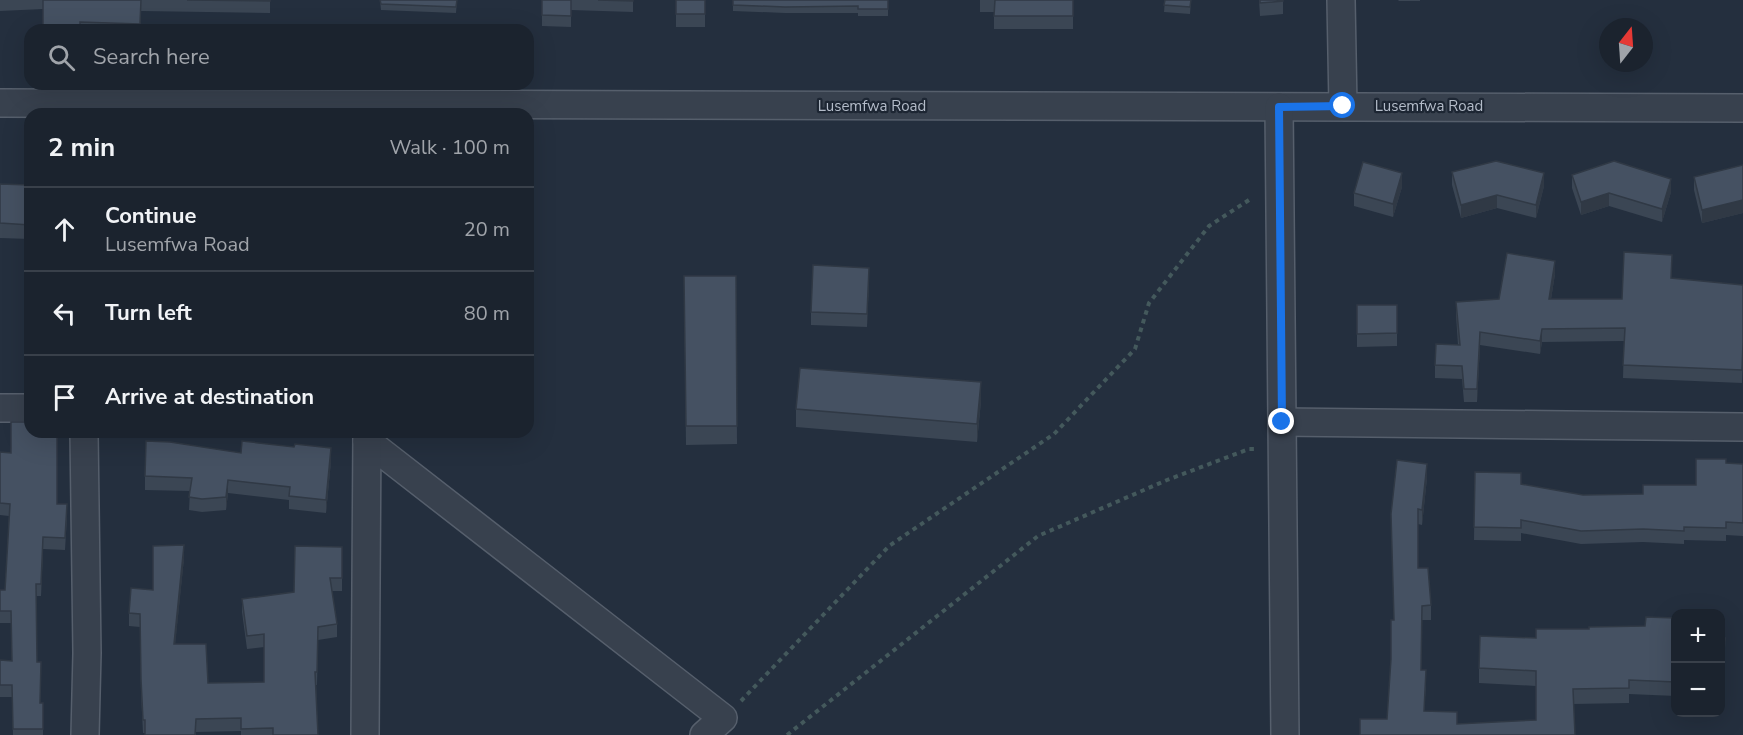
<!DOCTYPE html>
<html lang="en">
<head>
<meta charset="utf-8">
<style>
  body { margin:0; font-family:"Nunito Sans",sans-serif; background:#242b36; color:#f1f3f6 }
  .controls { position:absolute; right:18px; bottom:18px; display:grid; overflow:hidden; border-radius:12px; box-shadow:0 6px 24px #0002 }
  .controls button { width:54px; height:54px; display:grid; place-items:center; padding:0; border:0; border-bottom:2px solid #39404a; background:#1b232e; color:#f1f3f6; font:30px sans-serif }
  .compass { position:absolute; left:1599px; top:18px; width:54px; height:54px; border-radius:50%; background:#1b232e; box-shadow:0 6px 24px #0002; rotate:17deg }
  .stop { position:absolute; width:18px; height:18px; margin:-14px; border:4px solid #1a73e8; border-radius:50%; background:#fff }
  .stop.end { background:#1a73e8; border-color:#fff; box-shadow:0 2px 6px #0008 }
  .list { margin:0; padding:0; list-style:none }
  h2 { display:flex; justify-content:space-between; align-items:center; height:78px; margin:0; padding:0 24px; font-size:26px }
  h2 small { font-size:20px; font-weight:400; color:#a0a4aa }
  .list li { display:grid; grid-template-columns:39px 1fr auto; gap:18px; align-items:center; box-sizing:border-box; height:84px; padding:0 24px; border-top:2px solid #39404a }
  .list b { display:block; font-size:22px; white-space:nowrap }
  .list p { margin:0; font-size:20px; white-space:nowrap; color:#a0a4aa }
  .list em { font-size:20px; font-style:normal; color:#a0a4aa }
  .icon { flex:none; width:33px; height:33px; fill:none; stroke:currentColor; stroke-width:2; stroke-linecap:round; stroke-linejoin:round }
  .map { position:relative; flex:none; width:1743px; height:735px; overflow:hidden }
  .search { position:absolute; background:#1b232e; box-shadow:0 6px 24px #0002; left:24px; top:24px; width:510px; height:66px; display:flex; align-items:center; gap:15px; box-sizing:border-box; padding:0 21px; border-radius:18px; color:#a0a4aa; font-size:22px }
  .panel { position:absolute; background:#1b232e; box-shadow:0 6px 24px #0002; left:24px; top:108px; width:510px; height:330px; border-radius:18px }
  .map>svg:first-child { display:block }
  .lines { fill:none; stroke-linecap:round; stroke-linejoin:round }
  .minor-casing { stroke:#565f6c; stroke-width:30 }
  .path { stroke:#44595c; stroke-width:4; stroke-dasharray:4.5 4.5; stroke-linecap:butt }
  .minor { stroke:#38414e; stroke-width:27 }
  .wall { fill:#3b4654 }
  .shaded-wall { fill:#303945 }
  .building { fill:#455162; stroke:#303945; stroke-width:1.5 }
  .route { stroke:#1a73e8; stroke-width:8 }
  .labels { text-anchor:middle; stroke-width:4.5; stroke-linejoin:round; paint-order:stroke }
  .street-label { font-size:15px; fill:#b4bcc9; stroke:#1d2633 }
</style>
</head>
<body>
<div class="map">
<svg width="1743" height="735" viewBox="0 0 1743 735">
  <rect width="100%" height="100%" fill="#242f3e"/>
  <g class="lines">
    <g class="minor-casing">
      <g id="minor">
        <path d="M 1341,0 L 1343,106"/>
        <path d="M 0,103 L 1743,108"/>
        <path d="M 1279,107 L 1285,735"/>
        <path d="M 0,408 L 30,408"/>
        <path d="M 1282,422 L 1743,427"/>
        <path d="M 84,432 L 87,653 L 85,735"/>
        <path d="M 367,441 L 723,718 L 704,735"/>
        <path d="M 365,735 L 367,432"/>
      </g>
    </g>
    <g class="path">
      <path d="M 741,701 L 889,546 L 1054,434 L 1135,349 L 1149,303 L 1209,226 L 1252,198"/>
      <path d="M 787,735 L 1038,536 L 1167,480 L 1249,449 L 1257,449"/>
    </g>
    <use href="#minor" class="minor"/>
  </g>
  <g class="wall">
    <path d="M 0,0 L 270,0 L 270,13 L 141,11 L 140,30 L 43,30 L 43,9 L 0,11 Z"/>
    <path d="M 380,0 L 457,0 L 456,13 L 381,10 Z"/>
    <path d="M 542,0 L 633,0 L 633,12 L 571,10 L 571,27 L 542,26 Z"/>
    <rect x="676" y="0" width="29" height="27"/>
    <path d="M 733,0 L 888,0 L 888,16 L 858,16 L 858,13 L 785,13 L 733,11 Z"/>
    <path d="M 980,0 L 1073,0 L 1073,29 L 994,29 L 994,12 L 980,12 Z"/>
    <path d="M 1165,0 L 1191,0 L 1190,14 L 1164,12 Z"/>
    <path d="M 1259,0 L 1283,0 L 1283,14 L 1260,16 Z"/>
    <path d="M 1398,0 L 1420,0 L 1420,1 L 1399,1 Z"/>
    <path d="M 1743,165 L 1743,213 L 1702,223 L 1694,190 L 1694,177 Z"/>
    <path d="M 1452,172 L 1544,186 L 1536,218 L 1497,208 L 1461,218 L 1452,185 Z"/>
    <path d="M 1572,175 L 1671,192 L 1662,222 L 1609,206 L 1581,215 L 1572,188 Z"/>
    <path d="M 0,184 L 30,185 L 30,239 L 0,238 Z"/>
    <path d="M 1402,187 L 1393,217 L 1354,206 L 1354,193 Z"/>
    <path d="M 1672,268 L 1671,278 L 1743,285 L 1743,356 L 1742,383 L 1623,378 L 1624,341 L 1542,342 L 1540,354 L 1480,345 L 1477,402 L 1464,402 L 1462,379 L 1435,378 L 1435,365 L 1458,345 L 1456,315 L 1456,302 L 1499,299 L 1555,274 L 1551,299 L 1622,299 Z"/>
    <path d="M 684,276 L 736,276 L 737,444 L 686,445 Z"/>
    <path d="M 869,281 L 867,327 L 811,325 L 811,312 Z"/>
    <path d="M 1357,305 L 1397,305 L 1397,346 L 1357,347 Z"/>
    <path d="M 981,401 L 977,442 L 796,427 L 796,409 Z"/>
    <path d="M 0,452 L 57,504 L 67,516 L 65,550 L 43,549 L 41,596 L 36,596 L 37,662 L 40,703 L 43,703 L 43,735 L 13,735 L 12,697 L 0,697 L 0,660 L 12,661 L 11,623 L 0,623 L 0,590 L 5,590 L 9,516 L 0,515 Z"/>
    <path d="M 241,453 L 331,461 L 326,513 L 289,509 L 289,500 L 228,493 L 226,510 L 202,512 L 189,510 L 190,491 L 145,490 L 145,476 Z"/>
    <path d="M 1397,460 L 1427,478 L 1422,525 L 1418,524 L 1418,568 L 1431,605 L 1431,620 L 1422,620 L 1421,670 L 1426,685 L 1424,711 L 1457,724 L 1536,720 L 1536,686 L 1479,683 L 1479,668 L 1536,638 L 1589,629 L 1645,626 L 1676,618 L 1676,696 L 1629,694 L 1629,703 L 1573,704 L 1575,735 L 1387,719 L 1394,620 Z"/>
    <path d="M 1726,463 L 1743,464 L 1743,536 L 1726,535 L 1726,541 L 1684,540 L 1684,544 L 1643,542 L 1581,544 L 1521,533 L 1521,541 L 1474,540 L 1475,472 L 1521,484 L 1583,495 L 1643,494 L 1696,485 Z"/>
    <path d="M 342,547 L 342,591 L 332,591 L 337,624 L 337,637 L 318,640 L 317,685 L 316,685 L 318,735 L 241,735 L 241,731 L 196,732 L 196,735 L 145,735 L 145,733 L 143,733 L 141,692 L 140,627 L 129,626 L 129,613 L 153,590 L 184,558 L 175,644 L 208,683 L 264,682 L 264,647 L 247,649 L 242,612 L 242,599 L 294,592 Z"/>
    <path d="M 1720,638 L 1725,653 L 1722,698 L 1720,698 Z"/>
  </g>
  <g class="shaded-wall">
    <path d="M 1402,173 L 1402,187 L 1393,217 L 1393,204 Z"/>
    <path d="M 1544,173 L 1544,186 L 1536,218 L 1536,205 Z"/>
    <path d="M 1671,179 L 1671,192 L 1662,222 L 1662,209 Z"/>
    <path d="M 1609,193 L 1609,206 L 1581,215 L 1581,202 Z"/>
    <path d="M 1497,195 L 1497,208 L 1461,218 L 1461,205 Z"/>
    <path d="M 1743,200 L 1743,213 L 1702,223 L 1702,210 Z"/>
    <path d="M 1555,261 L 1555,274 L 1549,312 L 1549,299 Z"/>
    <path d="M 869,268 L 869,281 L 867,327 L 867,314 Z"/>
    <path d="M 1542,329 L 1542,342 L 1540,354 L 1540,341 Z"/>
    <path d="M 1480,332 L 1480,345 L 1477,402 L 1477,389 Z"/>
    <path d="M 981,382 L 981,401 L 977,442 L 977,424 Z"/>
    <path d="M 331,448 L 331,461 L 326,513 L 326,500 Z"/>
    <path d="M 1427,464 L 1427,478 L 1422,525 L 1422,510 Z"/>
    <path d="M 228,480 L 228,493 L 226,510 L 226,497 Z"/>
    <path d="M 43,537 L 43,549 L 41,596 L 41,584 Z"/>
    <path d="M 184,545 L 184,558 L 174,657 L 174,644 Z"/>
    <path d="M 1725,638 L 1725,653 L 1722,698 L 1722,683 Z"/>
  </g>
  <g class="building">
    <path d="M 43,0 L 141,0 L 140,24 L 80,22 L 80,28 L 43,27 Z"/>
    <path d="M 187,0 L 270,0 L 270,1 Z"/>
    <path d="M 380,0 L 457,0 L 456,7 L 381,4 Z"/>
    <path d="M 542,0 L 571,0 L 571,16 L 542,15 Z"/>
    <path d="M 598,0 L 633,0 L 633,1 Z"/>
    <rect x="676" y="0" width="29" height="14"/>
    <path d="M 733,0 L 888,0 L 888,9 L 858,9 L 858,6 L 785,7 L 733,5 Z"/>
    <path d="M 995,0 L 1073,0 L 1073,16 L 994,16 Z"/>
    <path d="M 1165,0 L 1191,0 L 1190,7 L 1164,5 Z"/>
    <path d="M 1260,0 L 1283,0 L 1283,1 L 1260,3 Z"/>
    <path d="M 1496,161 L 1544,173 L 1536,205 L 1497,195 L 1461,205 L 1452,172 Z"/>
    <path d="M 1614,161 L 1671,179 L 1662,209 L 1609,193 L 1581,202 L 1572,175 Z"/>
    <path d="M 1363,162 L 1402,173 L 1393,204 L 1354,193 Z"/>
    <path d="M 1743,165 L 1743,200 L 1702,210 L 1694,177 Z"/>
    <path d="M 0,184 L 30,185 L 30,225 L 0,223 Z"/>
    <path d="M 1624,252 L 1672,255 L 1671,278 L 1743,285 L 1743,343 L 1742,370 L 1623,365 L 1625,328 L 1542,329 L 1540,341 L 1480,332 L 1477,389 L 1464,389 L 1462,366 L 1435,365 L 1436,344 L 1460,345 L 1456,302 L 1499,299 L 1507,253 L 1555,261 L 1549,299 L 1622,299 Z"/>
    <path d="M 813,265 L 869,268 L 867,314 L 811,312 Z"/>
    <path d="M 684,276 L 736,276 L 737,426 L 686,426 Z"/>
    <path d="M 1357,305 L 1397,305 L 1397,333 L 1357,334 Z"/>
    <path d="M 800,368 L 981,382 L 977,424 L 796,409 Z"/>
    <path d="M 11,422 L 30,422 L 30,432 L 57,432 L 57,504 L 67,504 L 65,538 L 43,537 L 41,584 L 36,584 L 37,662 L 41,662 L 40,703 L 43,703 L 43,729 L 13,729 L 12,685 L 0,685 L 0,660 L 12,661 L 11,611 L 0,611 L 0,590 L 5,590 L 10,504 L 0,503 L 0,452 L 11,453 Z"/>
    <path d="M 146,441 L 170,442 L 241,453 L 242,441 L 294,447 L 295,444 L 331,448 L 326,500 L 289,496 L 290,487 L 228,480 L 226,497 L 202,499 L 189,497 L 192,478 L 145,476 Z"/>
    <path d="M 1696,459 L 1726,459 L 1726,463 L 1743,464 L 1743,523 L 1726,522 L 1726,528 L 1684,527 L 1684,531 L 1643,529 L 1581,531 L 1521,520 L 1521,528 L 1474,527 L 1475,472 L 1521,473 L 1521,484 L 1583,495 L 1643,494 L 1643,485 L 1696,485 Z"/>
    <path d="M 1397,460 L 1427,464 L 1422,510 L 1418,509 L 1418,568 L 1428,568 L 1431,605 L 1422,606 L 1421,670 L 1426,670 L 1424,711 L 1457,712 L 1457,724 L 1536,720 L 1536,671 L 1479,668 L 1480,636 L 1536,638 L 1536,629 L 1589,629 L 1589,627 L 1645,626 L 1646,617 L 1676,618 L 1676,682 L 1629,680 L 1629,688 L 1573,689 L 1575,735 L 1360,735 L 1360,719 L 1387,719 L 1391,659 L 1391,620 L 1394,620 L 1391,514 Z"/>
    <path d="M 184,545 L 174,644 L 206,644 L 208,683 L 264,682 L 264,634 L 247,636 L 242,599 L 294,592 L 295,546 L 342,547 L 342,578 L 330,578 L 337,624 L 318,627 L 317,672 L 315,672 L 318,735 L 273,735 L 273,728 L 241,729 L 241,718 L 196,719 L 195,735 L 145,735 L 145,720 L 143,720 L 141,679 L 140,614 L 129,613 L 131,588 L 153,590 L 153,546 Z"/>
    <path d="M 1720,638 L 1725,638 L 1722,683 L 1720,683 Z"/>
  </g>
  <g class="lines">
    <path class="route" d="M 1282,422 L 1279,107 L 1343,106"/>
  </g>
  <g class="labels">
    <g class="street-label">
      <text x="872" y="111">Lusemfwa Road</text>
      <text x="1429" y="111">Lusemfwa Road</text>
    </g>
  </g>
</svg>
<div class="controls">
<button>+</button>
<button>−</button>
</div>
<svg class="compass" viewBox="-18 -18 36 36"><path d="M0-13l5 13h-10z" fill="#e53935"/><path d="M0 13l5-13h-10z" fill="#a0a4aa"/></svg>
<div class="stop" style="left:1343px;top:106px"></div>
<div class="stop end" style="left:1282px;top:422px"></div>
<div class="search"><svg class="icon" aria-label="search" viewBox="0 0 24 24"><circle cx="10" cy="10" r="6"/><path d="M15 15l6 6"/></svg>Search here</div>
<section class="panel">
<h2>2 min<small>Walk · 100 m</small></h2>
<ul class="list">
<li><svg class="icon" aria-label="ahead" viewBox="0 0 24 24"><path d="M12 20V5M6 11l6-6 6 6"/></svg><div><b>Continue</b><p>Lusemfwa Road</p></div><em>20 m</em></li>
<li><svg class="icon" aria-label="left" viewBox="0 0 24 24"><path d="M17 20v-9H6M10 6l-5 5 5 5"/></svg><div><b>Turn left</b></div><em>80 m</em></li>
<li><svg class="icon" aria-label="arrive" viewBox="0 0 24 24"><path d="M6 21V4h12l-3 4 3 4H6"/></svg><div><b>Arrive at destination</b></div></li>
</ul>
</section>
</div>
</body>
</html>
